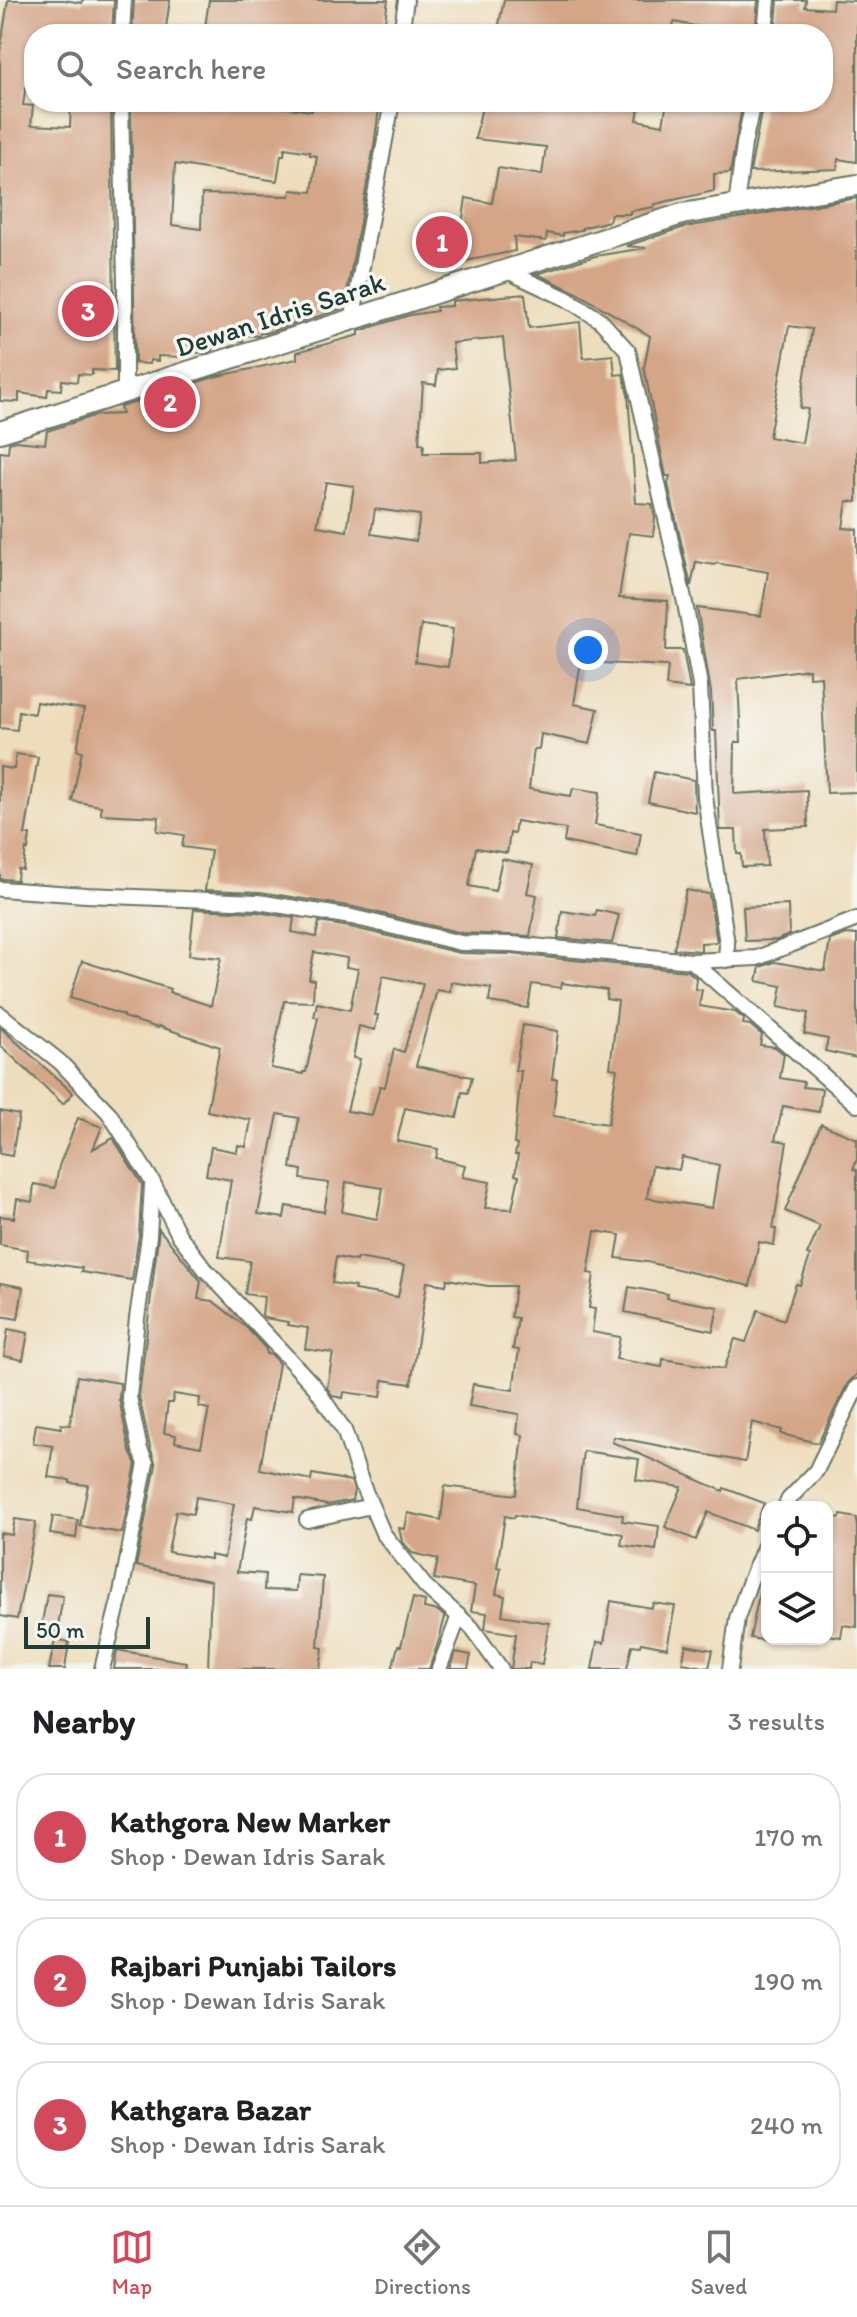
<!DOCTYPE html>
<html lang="en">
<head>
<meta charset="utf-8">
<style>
  body { margin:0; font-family:Itim,sans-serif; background:#f2f2f2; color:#202124 }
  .controls { position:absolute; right:24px; bottom:24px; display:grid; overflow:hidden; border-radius:16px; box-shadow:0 2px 6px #0004 }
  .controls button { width:72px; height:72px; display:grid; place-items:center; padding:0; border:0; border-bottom:2px solid #e0e0e0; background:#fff; color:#202124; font:40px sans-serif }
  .scale { position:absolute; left:24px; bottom:20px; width:126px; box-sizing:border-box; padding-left:8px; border:4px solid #1f3d34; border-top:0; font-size:22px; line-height:28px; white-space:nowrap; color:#1f3d34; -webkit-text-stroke:6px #f6f6f2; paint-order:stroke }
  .you { position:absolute; left:588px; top:650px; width:28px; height:28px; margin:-20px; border:6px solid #fff; border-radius:50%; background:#1a73e8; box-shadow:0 0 0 12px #1a73e833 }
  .badge { display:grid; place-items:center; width:52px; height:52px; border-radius:50%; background:#d1495b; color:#fff; font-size:26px; font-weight:700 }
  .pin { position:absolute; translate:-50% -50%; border:4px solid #fff; box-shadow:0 2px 8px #0006 }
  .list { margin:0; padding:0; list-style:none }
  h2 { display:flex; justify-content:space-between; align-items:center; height:104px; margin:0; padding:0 32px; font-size:34px }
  h2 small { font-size:26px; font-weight:400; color:#757577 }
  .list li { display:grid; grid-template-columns:52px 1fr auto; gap:24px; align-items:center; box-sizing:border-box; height:128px; margin:0 16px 16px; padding:0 16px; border:2px solid #e0e0e0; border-radius:32px }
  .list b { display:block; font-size:30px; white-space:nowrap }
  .list p { margin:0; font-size:26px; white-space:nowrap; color:#757577 }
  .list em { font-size:26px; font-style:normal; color:#757577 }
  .icon { flex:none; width:44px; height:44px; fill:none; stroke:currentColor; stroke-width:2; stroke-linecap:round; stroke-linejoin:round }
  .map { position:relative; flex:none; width:857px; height:1669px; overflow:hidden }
  .search { position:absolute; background:#fff; box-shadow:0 2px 6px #0004; left:24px; right:24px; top:24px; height:88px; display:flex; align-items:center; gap:20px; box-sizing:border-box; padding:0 28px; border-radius:32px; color:#757577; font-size:30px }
  .sheet { height:536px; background:#fff }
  nav { display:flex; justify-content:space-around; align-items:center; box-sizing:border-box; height:112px; border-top:2px solid #e0e0e0; background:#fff; font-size:22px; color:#757577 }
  nav a { display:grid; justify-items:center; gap:4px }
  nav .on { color:#d1495b }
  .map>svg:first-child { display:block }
  .building { fill:#d4a587; fill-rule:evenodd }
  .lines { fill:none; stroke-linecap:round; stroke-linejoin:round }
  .minor-casing { stroke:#677564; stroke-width:18 }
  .secondary-casing { stroke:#677564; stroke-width:24 }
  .minor { stroke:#fff; stroke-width:14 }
  .secondary { stroke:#fff; stroke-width:20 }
  .labels { text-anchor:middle; stroke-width:7; stroke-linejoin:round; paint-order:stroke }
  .street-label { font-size:28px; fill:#1f3d34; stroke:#f6f6f2 }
</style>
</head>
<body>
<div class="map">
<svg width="857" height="1669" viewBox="0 0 857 1669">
  <rect width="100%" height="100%" fill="#f6f6f2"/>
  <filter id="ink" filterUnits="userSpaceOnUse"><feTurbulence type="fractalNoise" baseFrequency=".0125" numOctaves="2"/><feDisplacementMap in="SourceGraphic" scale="16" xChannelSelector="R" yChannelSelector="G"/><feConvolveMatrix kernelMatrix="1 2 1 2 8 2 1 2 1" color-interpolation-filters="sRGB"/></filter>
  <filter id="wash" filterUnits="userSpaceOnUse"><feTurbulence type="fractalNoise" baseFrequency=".006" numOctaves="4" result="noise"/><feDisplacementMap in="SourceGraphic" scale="32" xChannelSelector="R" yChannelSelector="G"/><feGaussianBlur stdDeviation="1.8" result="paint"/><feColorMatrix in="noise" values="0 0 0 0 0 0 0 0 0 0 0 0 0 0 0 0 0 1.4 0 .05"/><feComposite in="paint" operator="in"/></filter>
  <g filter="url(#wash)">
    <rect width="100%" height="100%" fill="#eeddbc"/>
    <g id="blocks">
      <g class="building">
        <path d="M 8,0 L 64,0 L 82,3 L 82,0 L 114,0 L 112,34 L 34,34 L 34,79 L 27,77 L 23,105 L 33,106 L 31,125 L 70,127 L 71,102 L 111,102 L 115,371 L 92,370 L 92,375 L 78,374 L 77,382 L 62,380 L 61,390 L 48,389 L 47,397 L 19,393 L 19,402 L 0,401 L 0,52 Z"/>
        <path d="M 134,0 L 170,0 L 165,34 L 132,34 Z"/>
        <path d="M 209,0 L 388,0 L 383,34 L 204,34 Z"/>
        <path d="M 504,0 L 758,0 L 755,34 L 709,34 L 710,29 L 674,22 L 671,34 L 497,34 Z"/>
        <path d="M 778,0 L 806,0 L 805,7 L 832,9 L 833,0 L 857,1 L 857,162 L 838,159 L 837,169 L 750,172 L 763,102 L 823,102 L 823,34 L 775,34 Z"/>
        <path d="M 131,102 L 244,102 L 312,111 L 313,102 L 376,102 L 375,109 L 379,109 L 374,146 L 344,308 L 266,333 L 260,333 L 259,336 L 244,335 L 243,341 L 213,339 L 213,350 L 206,353 L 185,352 L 185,357 L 158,356 L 158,361 L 150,360 L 149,364 L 135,363 ZM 285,148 L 310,152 L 310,155 L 317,156 L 312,192 L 291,190 L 290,196 L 202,194 L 201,229 L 172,225 L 175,164 L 277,181 L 281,155 L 284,155 Z"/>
        <path d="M 483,102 L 640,102 L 637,120 L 663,125 L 667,102 L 743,102 L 730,173 L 714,174 L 714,191 L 655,204 L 654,207 L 630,211 L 630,214 L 611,214 L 609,221 L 582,228 L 582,230 L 563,233 L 563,236 L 547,233 L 546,241 L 514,237 L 515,251 L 456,263 L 466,198 L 492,203 L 498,168 L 542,175 L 546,147 L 475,139 Z"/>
        <path d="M 857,198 L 857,502 L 847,501 L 843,528 L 857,529 L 857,792 L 827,793 L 821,676 L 809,677 L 809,669 L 738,679 L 741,742 L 735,742 L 734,794 L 807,790 L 808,827 L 765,829 L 767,866 L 742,867 L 741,854 L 737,854 L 736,830 L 720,830 L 716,731 L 713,731 L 711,692 L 697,608 L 761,616 L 768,572 L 716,563 L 715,565 L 696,562 L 691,586 L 668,484 L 670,476 L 666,476 L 644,368 L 650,336 L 577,293 L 537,274 L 595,256 L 646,248 L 626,246 L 685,227 ZM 789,326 L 812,329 L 800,408 L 808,409 L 802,443 L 769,437 Z"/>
        <path d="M 525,294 L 529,328 L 580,322 L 583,358 L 613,355 L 615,375 L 623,374 L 628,395 L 636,503 L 652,504 L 655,518 L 653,536 L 629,533 L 619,598 L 668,601 L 666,650 L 683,650 L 690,689 L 666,686 L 668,666 L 581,662 L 574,704 L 598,709 L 590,744 L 541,734 L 539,749 L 534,749 L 529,789 L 571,796 L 573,788 L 600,792 L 595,825 L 641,833 L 637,856 L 564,842 L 566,829 L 516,821 L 514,834 L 510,833 L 507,853 L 476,848 L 469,886 L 495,891 L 502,859 L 533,865 L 527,893 L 537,895 L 530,936 L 462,933 L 354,907 L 260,892 L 205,890 L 211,851 L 182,847 L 184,835 L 157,831 L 159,817 L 101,814 L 101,806 L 72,801 L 82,751 L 77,750 L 84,709 L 36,702 L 34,714 L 19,711 L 17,730 L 0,728 L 0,452 L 8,453 L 9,443 L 16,441 L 45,444 L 47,431 L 96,415 L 122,414 L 120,407 L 214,377 L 297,359 L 297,352 L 359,335 L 359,331 L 410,315 L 437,311 L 436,307 L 452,306 L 452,301 ZM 503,338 L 516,460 L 482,463 L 482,453 L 423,453 L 424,444 L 419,443 L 423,383 L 436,385 L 438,370 L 455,368 L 452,343 ZM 326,482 L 354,486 L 347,531 L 317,526 ZM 375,509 L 420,515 L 416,541 L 371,534 ZM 421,625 L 453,629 L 448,667 L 415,662 Z"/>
        <path d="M 16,754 L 38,757 L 25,835 L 30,835 L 28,850 L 26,849 L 23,870 L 18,869 L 17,880 L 0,879 L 0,767 L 14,769 Z"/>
        <path d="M 654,772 L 694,780 L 695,812 L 648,802 Z"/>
        <path d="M 686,890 L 709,894 L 717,942 L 701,943 L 701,951 L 674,949 Z"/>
        <path d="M 788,905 L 789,935 L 777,940 L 745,941 L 743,907 Z"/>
        <path d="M 194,909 L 257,912 L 294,918 L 292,932 L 316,937 L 319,922 L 350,927 L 460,953 L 511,954 L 688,971 L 696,978 L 695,989 L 702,990 L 699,1006 L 735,1012 L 744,1019 L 743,1024 L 750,1025 L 762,1035 L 760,1045 L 775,1047 L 784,1054 L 780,1078 L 804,1082 L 803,1087 L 822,1089 L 819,1112 L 783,1106 L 775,1140 L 787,1142 L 773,1229 L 776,1229 L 774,1245 L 759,1242 L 750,1286 L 647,1262 L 616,1258 L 620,1235 L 595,1231 L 588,1273 L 594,1274 L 589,1308 L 595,1309 L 592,1332 L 620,1337 L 616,1359 L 662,1367 L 663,1359 L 724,1369 L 735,1339 L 746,1342 L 758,1310 L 784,1320 L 796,1284 L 800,1285 L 810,1256 L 807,1255 L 820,1226 L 785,1211 L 821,1124 L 857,1139 L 857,1159 L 853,1169 L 857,1170 L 857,1374 L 848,1383 L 818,1443 L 781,1434 L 782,1430 L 752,1422 L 745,1462 L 614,1437 L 612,1442 L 723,1491 L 724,1488 L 764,1503 L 754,1530 L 708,1512 L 696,1540 L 665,1527 L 682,1487 L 636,1480 L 639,1459 L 583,1451 L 577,1507 L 623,1515 L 622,1521 L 659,1526 L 656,1550 L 621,1545 L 623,1534 L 515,1515 L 514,1518 L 505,1516 L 497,1567 L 501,1568 L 496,1594 L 505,1596 L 502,1615 L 549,1623 L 542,1664 L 530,1662 L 529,1669 L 511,1669 L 516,1634 L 485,1629 L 487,1613 L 471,1611 L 475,1586 L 434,1579 L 438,1559 L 412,1553 L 402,1541 L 399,1528 L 405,1529 L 408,1513 L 441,1520 L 445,1486 L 516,1495 L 523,1435 L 517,1434 L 519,1414 L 469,1406 L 473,1384 L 513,1390 L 519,1350 L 513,1349 L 518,1318 L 511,1317 L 515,1286 L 488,1286 L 447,1279 L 446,1285 L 427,1282 L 411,1384 L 383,1380 L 381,1397 L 344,1392 L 343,1398 L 333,1396 L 327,1388 L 333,1353 L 305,1349 L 308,1328 L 287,1325 L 288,1322 L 265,1318 L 262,1315 L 264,1297 L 245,1294 L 250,1261 L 219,1257 L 231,1180 L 206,1175 L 211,1147 L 237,1152 L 238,1145 L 246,1147 L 251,1120 L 207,1111 L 220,1047 L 158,1026 L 158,1028 L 123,1017 L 123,1015 L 70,998 L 82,961 L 170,989 L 169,992 L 211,1006 L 221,958 L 189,955 ZM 314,952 L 347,958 L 346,967 L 358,969 L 350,1010 L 317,1003 L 314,1017 L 318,1018 L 306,1072 L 303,1072 L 303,1074 L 271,1068 L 284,1001 L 313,1002 L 314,980 L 309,979 ZM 383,976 L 423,984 L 404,1052 L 394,1049 L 385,1087 L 380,1086 L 372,1115 L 347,1111 L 360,1059 L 353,1058 L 359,1026 L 375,1030 L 378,1015 L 375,1015 ZM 451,982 L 491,988 L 489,1002 L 528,1008 L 532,984 L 561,988 L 562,983 L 607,990 L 606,999 L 618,1001 L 610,1068 L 617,1069 L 608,1124 L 553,1116 L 557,1079 L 552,1079 L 558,1031 L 523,1025 L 515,1071 L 521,1071 L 514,1144 L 517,1145 L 515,1155 L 518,1155 L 515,1175 L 519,1176 L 512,1209 L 485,1208 L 490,1182 L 462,1177 L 465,1165 L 436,1158 L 438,1149 L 397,1141 L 405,1108 L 457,1118 L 462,1092 L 468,1093 L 472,1077 L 416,1066 L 437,990 L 450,992 ZM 278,1114 L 299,1118 L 291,1168 L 302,1170 L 301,1179 L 329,1183 L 324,1212 L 286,1206 L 284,1218 L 258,1214 ZM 682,1157 L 719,1165 L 712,1208 L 647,1198 L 652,1166 L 679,1170 ZM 346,1182 L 383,1188 L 377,1219 L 342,1212 ZM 336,1257 L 356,1261 L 357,1258 L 404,1266 L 398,1297 L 354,1290 L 355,1287 L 332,1283 Z"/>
        <path d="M 597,910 L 619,915 L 612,943 L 558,938 L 562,911 L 595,916 Z"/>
        <path d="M 847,934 L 857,935 L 857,1058 L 825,1051 L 828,1039 L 804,1034 L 808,1013 L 778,1007 L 782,986 L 757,981 L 760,967 L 775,962 L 825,971 L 830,940 Z"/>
        <path d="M 0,1027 L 73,1093 L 63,1104 L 0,1045 Z"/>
        <path d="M 0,1111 L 19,1115 L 12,1156 L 0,1154 Z"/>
        <path d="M 78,1118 L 102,1127 L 93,1149 L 113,1138 L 142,1184 L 139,1235 L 132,1280 L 81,1272 L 82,1268 L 27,1260 L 28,1250 L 0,1245 L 0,1216 L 14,1218 L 17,1199 L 32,1202 L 34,1184 L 55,1188 L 59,1166 Z"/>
        <path d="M 159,1229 L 201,1281 L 198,1299 L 213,1301 L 247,1328 L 266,1349 L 266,1354 L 272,1355 L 279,1364 L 260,1469 L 311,1480 L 312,1474 L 351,1481 L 354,1490 L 352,1500 L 327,1505 L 295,1499 L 293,1512 L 255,1506 L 252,1519 L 247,1518 L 237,1572 L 265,1574 L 264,1590 L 296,1591 L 297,1575 L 323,1577 L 318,1647 L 323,1648 L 320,1669 L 208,1669 L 211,1581 L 136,1566 L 156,1465 L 150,1447 L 139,1396 ZM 174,1394 L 200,1398 L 199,1407 L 209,1409 L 201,1447 L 175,1442 L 176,1435 L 164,1433 L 168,1403 L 172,1403 ZM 196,1497 L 234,1504 L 224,1558 L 210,1555 L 210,1559 L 168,1552 L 176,1511 L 193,1514 Z"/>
        <path d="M 0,1283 L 23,1287 L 18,1319 L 0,1316 Z"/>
        <path d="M 629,1287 L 668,1294 L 667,1298 L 718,1307 L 713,1331 L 625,1312 Z"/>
        <path d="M 8,1329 L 28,1333 L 23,1360 L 4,1356 Z"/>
        <path d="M 77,1376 L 120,1383 L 119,1399 L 130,1452 L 136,1464 L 122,1533 L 80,1526 L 88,1485 L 70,1483 L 70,1480 L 48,1477 L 53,1446 L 33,1443 L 36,1424 L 61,1428 L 61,1424 L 70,1425 Z"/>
        <path d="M 841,1515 L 857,1518 L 857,1627 L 843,1625 L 841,1637 L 827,1635 L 827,1582 L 834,1546 L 827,1544 L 827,1516 L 840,1518 Z"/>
        <path d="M 53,1516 L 78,1520 L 76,1538 L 50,1534 Z"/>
        <path d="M 15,1519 L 36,1522 L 17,1619 L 0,1616 L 0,1533 L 12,1535 Z"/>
        <path d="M 760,1589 L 767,1589 L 767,1641 L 750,1638 Z"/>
        <path d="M 47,1594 L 63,1596 L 57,1632 L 41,1629 Z"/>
        <path d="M 413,1598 L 425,1601 L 424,1608 L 438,1611 L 445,1617 L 439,1640 L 429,1669 L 392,1669 L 398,1646 L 401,1646 Z"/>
        <path d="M 611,1601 L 652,1608 L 653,1603 L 675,1606 L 667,1648 L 641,1643 L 640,1646 L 632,1645 L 627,1669 L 592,1669 L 597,1642 L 604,1643 Z"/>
        <path d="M 55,1639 L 69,1642 L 65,1669 L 49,1669 Z"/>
        <path d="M 686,1645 L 713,1650 L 709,1668 L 682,1663 Z"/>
        <path d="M 117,1650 L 186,1662 L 185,1669 L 114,1669 Z"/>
        <path d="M 456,1652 L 471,1655 L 468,1669 L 450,1669 Z"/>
      </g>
    </g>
  </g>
  <g filter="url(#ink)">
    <use href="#blocks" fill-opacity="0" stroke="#677564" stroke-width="2"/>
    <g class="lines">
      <g class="minor-casing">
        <g id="minor">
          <path d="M 122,34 L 124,0"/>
          <path d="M 401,34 L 406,0"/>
          <path d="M 765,34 L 768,0"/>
          <path d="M 121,102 L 125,282 L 125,393"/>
          <path d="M 736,206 L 744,144 L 753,102"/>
          <path d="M 505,270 L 567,299 L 600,320 L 628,351 L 685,603 L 700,685 L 705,797 L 727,944 L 726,960"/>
          <path d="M 352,321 L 392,102"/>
          <path d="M 0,889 L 86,895 L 258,902 L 352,917 L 461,943 L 512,944 L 692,961 L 757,958 L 857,919"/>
          <path d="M 692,961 L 857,1105"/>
          <path d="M 0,1014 L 60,1062 L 109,1113 L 152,1181 L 179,1235 L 205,1269 L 315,1387 L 344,1430 L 362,1484 L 383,1533 L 425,1586 L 472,1628 L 501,1669"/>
          <path d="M 785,1507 L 789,1499 L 816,1471 L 857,1387"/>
          <path d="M 307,1520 L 371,1506"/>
          <path d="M 102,1669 L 121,1593 L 146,1463 L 140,1450 L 129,1397 L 137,1318 L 149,1236 L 152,1185"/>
          <path d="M 439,1669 L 459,1616"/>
          <path d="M 730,1669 L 737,1618 L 750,1581 L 767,1541"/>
        </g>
      </g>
      <g class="secondary-casing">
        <path id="secondary" d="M 0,432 L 682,214 L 857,185"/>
      </g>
      <use href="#minor" class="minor"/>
      <use href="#secondary" class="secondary"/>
    </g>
  </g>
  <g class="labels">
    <g class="street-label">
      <text transform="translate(280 314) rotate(-18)" y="10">Dewan Idris Sarak</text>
    </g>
  </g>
</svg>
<div class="controls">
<button><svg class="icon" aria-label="locate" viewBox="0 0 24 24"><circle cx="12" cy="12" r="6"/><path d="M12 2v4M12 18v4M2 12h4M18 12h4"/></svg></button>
<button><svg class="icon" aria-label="layers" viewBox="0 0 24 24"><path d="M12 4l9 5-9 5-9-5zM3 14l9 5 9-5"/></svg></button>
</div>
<div class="scale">50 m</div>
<div class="you"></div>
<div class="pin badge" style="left:442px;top:242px">1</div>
<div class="pin badge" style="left:170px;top:402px">2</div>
<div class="pin badge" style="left:88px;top:311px">3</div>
<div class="search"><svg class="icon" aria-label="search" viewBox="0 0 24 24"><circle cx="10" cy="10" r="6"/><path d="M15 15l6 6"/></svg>Search here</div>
</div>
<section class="sheet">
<h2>Nearby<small>3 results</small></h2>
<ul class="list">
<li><span class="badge">1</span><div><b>Kathgora New Marker</b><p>Shop · Dewan Idris Sarak</p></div><em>170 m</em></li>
<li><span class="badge">2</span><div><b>Rajbari Punjabi Tailors</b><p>Shop · Dewan Idris Sarak</p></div><em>190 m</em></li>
<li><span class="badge">3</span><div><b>Kathgara Bazar</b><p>Shop · Dewan Idris Sarak</p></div><em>240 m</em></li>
</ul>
</section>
<nav>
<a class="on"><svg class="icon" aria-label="map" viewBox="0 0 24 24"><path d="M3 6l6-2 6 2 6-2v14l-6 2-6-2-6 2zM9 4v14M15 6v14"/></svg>Map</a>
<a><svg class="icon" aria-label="directions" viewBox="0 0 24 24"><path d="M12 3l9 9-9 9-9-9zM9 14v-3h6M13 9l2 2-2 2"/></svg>Directions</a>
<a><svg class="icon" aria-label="saved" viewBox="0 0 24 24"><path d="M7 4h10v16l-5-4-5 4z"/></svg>Saved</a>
</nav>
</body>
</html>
